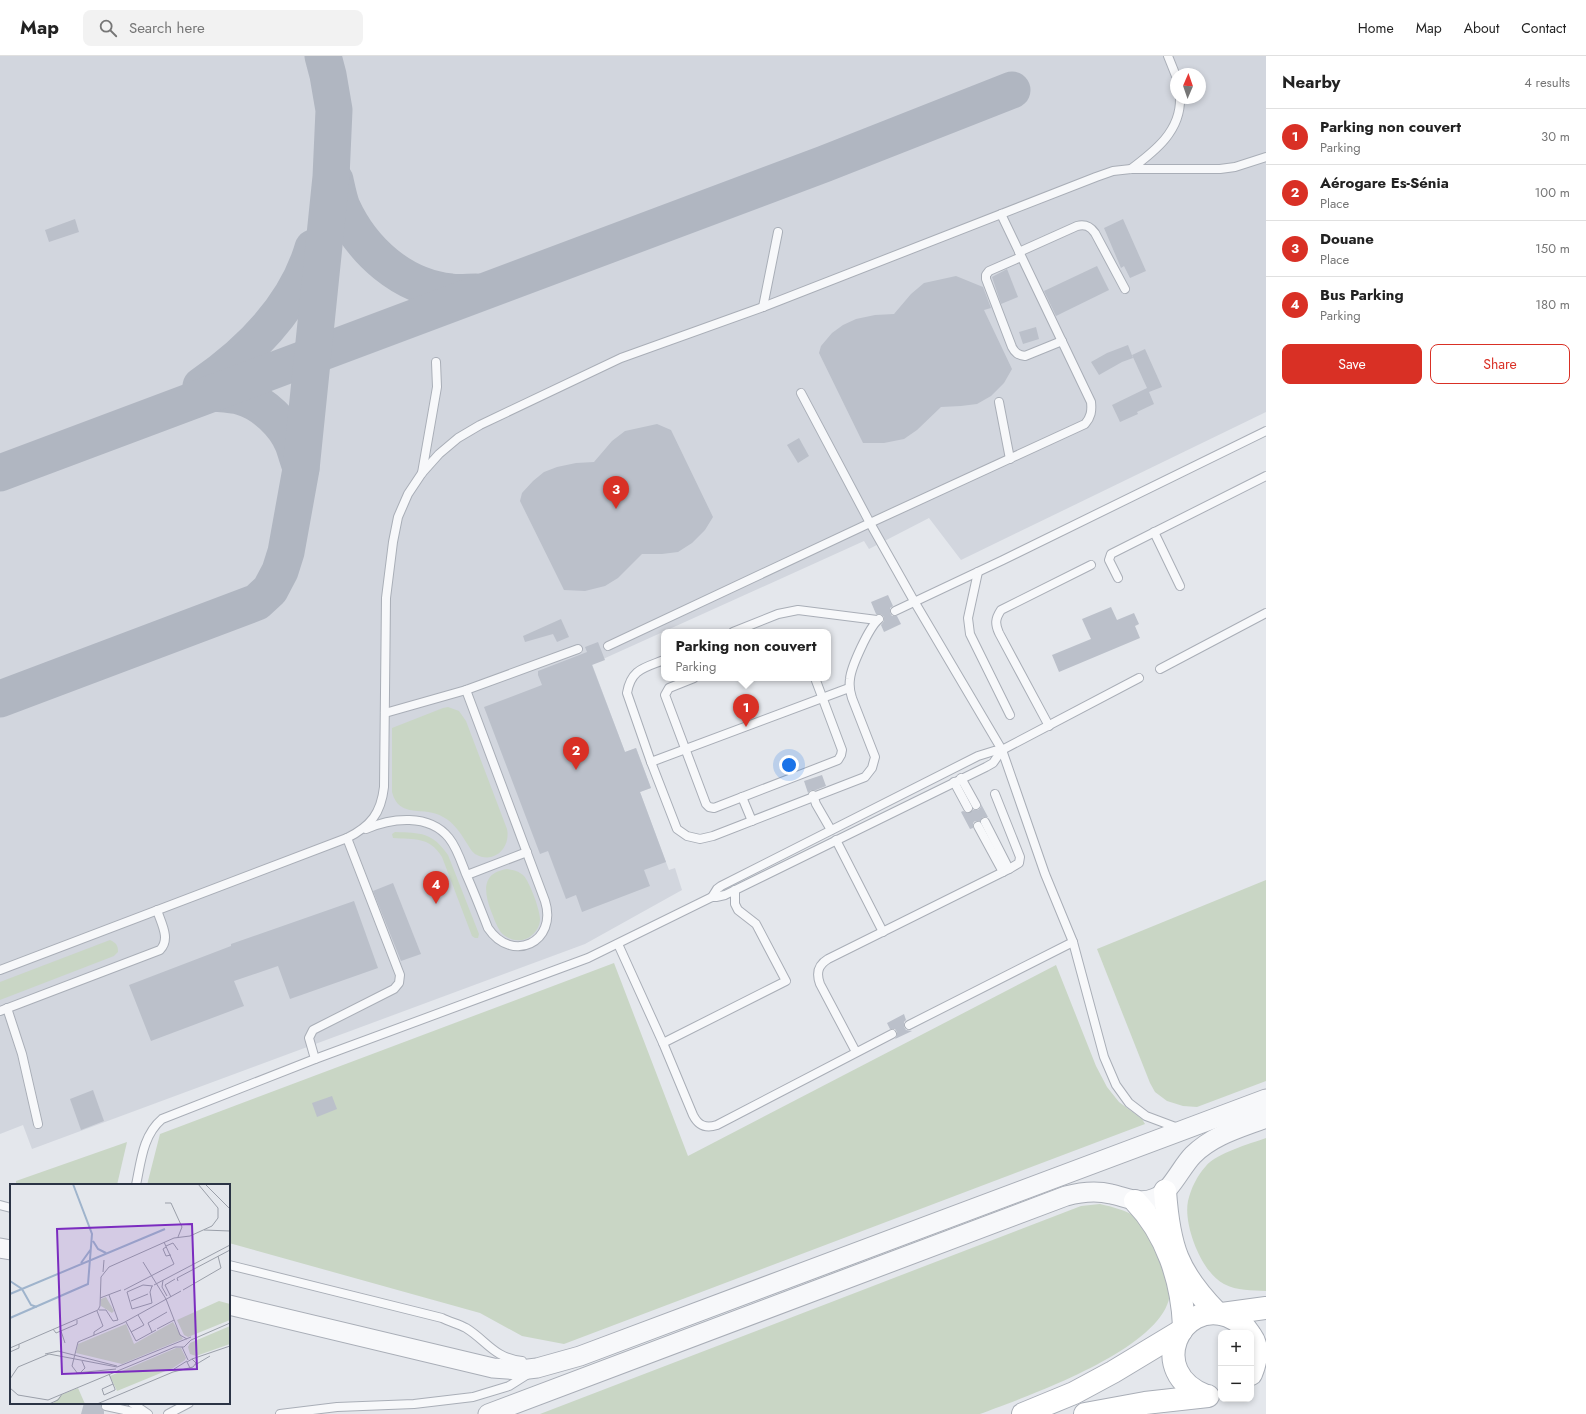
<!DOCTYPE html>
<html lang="en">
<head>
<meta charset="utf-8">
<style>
  body { margin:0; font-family:Jost,sans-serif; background:#f2f2f2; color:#222 }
  .controls { position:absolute; right:12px; bottom:12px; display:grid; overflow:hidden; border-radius:8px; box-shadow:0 2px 6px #0003 }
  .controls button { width:36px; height:36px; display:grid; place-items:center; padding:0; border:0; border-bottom:1px solid #e0e0e0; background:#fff; color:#222; font:20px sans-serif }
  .compass { position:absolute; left:1170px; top:12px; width:36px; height:36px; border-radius:50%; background:#fff; box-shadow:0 2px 6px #0003; rotate:2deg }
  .you { position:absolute; left:789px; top:709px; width:14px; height:14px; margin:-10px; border:3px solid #fff; border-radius:50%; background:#1a73e8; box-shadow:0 0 0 6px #1a73e833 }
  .badge { display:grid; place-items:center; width:26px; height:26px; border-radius:50%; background:#d93025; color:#fff; font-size:13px; font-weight:700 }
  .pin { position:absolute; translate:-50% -33px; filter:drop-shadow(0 1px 2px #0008) }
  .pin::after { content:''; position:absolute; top:21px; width:14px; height:12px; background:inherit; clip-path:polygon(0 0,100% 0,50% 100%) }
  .popup { position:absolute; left:661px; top:573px; width:170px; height:52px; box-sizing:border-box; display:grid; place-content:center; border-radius:8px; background:#fff; filter:drop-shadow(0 1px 3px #0005); font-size:13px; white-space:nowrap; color:#767676 }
  .popup b { font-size:15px; color:#222 }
  .popup::after { content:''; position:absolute; left:50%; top:100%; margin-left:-8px; border:8px solid transparent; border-top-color:#fff }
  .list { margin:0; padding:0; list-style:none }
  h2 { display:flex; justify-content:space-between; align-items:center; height:52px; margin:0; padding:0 16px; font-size:17px }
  h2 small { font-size:13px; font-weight:400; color:#767676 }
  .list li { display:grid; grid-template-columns:26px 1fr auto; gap:12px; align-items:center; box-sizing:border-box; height:56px; padding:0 16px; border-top:1px solid #e0e0e0 }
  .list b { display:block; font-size:15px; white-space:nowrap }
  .list p { margin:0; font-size:13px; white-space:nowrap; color:#767676 }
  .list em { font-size:13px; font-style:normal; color:#767676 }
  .actions { display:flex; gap:8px; padding:12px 16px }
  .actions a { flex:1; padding:9px 0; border:1px solid #d93025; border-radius:8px; text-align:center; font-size:14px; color:#d93025 }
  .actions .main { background:#d93025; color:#fff }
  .icon { flex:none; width:22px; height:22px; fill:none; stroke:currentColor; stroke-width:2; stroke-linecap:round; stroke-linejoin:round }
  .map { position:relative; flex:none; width:1266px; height:1358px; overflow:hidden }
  header { display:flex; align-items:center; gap:24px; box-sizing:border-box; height:56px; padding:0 20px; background:#fff; border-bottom:1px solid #e0e0e0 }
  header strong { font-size:19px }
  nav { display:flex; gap:22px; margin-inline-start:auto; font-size:14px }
  .search { width:280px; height:36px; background:#f2f2f2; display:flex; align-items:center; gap:10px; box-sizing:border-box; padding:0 14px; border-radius:8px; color:#767676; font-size:15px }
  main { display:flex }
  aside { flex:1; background:#fff }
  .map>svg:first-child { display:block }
  .built { fill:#d2d6de; fill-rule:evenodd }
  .green { fill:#c9d6c5 }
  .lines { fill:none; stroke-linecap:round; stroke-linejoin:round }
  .taxiway { stroke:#b0b6c1; stroke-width:37 }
  .building { fill:#bbc0ca }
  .service-casing { stroke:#a9aeb7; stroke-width:10 }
  .tertiary-casing { stroke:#a9aeb7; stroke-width:21 }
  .secondary-casing { stroke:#a9aeb7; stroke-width:24 }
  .service { stroke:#f7f8fa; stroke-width:8 }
  .tertiary { stroke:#f7f8fa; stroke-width:19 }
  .secondary { stroke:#fff; stroke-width:22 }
  .inset-river { fill:none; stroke:#9fb4cc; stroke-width:2 }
  .inset-road { fill:none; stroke:#9a9fa9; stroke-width:1 }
  .view { fill:#7b2cbf; fill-opacity:0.15; stroke:#7b2cbf; stroke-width:2 }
  .inset-edge { fill:none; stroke:#2b3445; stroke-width:2 }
</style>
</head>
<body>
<header>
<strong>Map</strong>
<div class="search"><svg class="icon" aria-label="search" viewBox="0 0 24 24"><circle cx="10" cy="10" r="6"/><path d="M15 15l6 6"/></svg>Search here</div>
<nav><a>Home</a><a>Map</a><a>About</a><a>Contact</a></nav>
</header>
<main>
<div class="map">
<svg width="1266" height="1358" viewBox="0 0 1266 1358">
  <rect width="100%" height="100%" fill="#e4e7ec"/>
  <path class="built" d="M 0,0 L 1266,0 L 1266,356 L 961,504 L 929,462 L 869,493 L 864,485 L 592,608 L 625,696 L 636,692 L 651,732 L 640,736 L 669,814 L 675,812 L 682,834 L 585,888 L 32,1093 L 23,1069 L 0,1078 ZM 1176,18 L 1200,18 L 1200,42 L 1176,42 Z"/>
  <g class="green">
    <path d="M 448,651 L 459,655 L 466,665 L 507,773 C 511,792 494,809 475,798 C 471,795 469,790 466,786 C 460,776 453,766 443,761 C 425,749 399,764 392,736 L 392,672 L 443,652 Z"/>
    <path d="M 395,776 C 421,777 432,776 448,799 L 479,878 L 478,882 L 475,882 L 472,880 L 442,801 C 429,780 415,784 393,782 L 392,778 Z"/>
    <path d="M 507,813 C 514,814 519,815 524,820 C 530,827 540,854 540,863 C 540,869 537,875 532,879 C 523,888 507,885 500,875 C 496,869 494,862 491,855 C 484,836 481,817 507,813 Z"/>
    <path d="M 1266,824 L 1266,1025 L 1197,1051 L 1183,1050 L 1167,1045 L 1155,1036 L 1150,1027 L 1097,893 Z"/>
    <path d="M 110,884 C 116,887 118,889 118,896 L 114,900 L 0,944 L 0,926 Z"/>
    <path d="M 614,907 L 688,1100 L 1056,909 L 1096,1010 L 1107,1031 L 1119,1046 L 1142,1063 L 1145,1068 L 564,1288 L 522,1280 L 480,1257 L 229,1187 L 229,1129 L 147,1129 L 160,1078 Z"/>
    <path d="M 1266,1082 L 1266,1235 C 1252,1234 1237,1235 1224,1228 C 1202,1217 1183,1169 1188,1145 C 1191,1132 1197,1120 1206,1110 C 1217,1097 1249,1088 1266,1082 Z"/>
    <path d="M 127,1086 L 117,1129 L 16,1129 L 16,1125 Z"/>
    <path d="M 1100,1148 C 1113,1151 1126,1154 1137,1162 C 1146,1169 1156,1191 1159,1201 C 1162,1209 1171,1229 1170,1236 C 1168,1292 1025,1341 980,1358 L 540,1358 L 1081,1150 Z"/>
  </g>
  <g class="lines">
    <g class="taxiway">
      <path d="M 335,124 C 337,133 339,143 342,151 C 362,195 402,231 451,236 C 459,237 468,236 476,236"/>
      <path d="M 201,330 C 250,296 296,250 313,192"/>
      <path d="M 211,337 C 222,338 232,338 242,341 C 263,347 285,368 293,388 C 296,396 298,404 301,412"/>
      <path d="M 0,417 L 824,108 L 1012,34"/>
      <path d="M 0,643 L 257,546 L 270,534 L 280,515 L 286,496 L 301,413 L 331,121 L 334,54 L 328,19 L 323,0"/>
    </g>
  </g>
  <g class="building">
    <path d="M 75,163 L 79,176 L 49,186 L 45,174 Z"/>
    <path d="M 1123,163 L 1146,215 L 1130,222 L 1124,210 L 1121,212 L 1104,172 Z"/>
    <path d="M 1097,210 L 1109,234 L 1056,260 L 1044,235 Z"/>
    <path d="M 1007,213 L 1018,241 L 1001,248 L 992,221 Z"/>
    <path d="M 956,220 L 983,231 L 991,252 L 984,254 L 1012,313 L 1004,327 L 991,340 L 977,348 L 961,350 L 941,351 L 917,374 L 904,383 L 884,387 L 863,387 L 819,297 L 821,290 L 832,277 L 843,269 L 856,263 L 875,259 L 894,258 L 911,238 L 924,227 Z"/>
    <path d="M 1036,271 L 1039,283 L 1023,288 L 1019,276 Z"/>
    <path d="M 1128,289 L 1133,302 L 1122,306 L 1099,319 L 1091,306 L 1107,297 Z"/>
    <path d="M 1145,293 L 1162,331 L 1149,336 L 1154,348 L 1137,356 L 1138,358 L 1120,366 L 1112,349 L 1147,332 L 1132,299 Z"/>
    <path d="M 657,368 L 671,374 L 713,461 L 705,474 L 692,487 L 678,496 L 662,498 L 642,498 L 618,522 L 605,530 L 585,535 L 564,534 L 520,445 L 522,437 L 533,425 L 544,416 L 557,411 L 576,407 L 594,406 L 612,385 L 625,375 Z"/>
    <path d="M 799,382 L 809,400 L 798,407 L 787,389 Z"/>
    <path d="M 888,539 L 893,550 L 890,552 L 890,557 L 892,560 L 897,560 L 901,568 L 884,576 L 881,569 L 884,565 L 884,561 L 881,558 L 876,558 L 871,546 Z"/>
    <path d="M 1111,551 L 1117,564 L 1134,557 L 1139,568 L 1135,570 L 1140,582 L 1059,616 L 1052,599 L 1091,583 L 1082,563 Z"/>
    <path d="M 561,563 L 569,581 L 557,586 L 553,578 L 525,586 L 523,580 Z"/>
    <path d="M 598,586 L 605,604 L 592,609 L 625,696 L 636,692 L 651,732 L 640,736 L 666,806 L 644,814 L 650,830 L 582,856 L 576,839 L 566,843 L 548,795 L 540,798 L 484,651 L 542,629 L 538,619 L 538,615 L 587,596 L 585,591 Z"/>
    <path d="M 822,719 L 826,730 L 816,734 L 811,734 L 808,737 L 804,725 Z"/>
    <path d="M 981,748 L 988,761 L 983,761 L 980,765 L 975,765 L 973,767 L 973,772 L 970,773 L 961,756 L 963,755 L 968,757 L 973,754 L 978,754 L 981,751 Z"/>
    <path d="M 393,827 L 421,898 L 401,905 L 373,835 Z"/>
    <path d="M 354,845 L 378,912 L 290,943 L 278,910 L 234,925 L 244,950 L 151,985 L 129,929 L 231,890 L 231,888 Z"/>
    <path d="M 904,958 L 906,964 L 904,966 L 904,971 L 906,974 L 912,975 L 895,983 L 897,979 L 897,976 L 895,973 L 890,973 L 887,967 Z"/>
    <path d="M 93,1034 L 104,1065 L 81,1074 L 70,1043 Z"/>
    <path d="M 332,1040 L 337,1053 L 317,1061 L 312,1047 Z"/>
    <path d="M 84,1347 L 102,1347 L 101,1351 L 104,1355 L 104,1358 L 81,1358 Z"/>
  </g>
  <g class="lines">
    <g class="service-casing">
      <g id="service">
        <path d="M 1168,0 L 1176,20"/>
        <path d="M 1131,113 C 1155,95 1181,75 1180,42"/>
        <path d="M 1019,196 L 1077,170 C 1085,168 1090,170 1095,177 L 1125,233"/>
        <path d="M 1021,201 L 989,215 L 986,219 L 986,223 L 1012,291 C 1015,297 1018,299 1025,300 L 1062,285"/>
        <path d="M 763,251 L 778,176"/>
        <path d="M 801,337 L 870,467 L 914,545 L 1002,694 L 1045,818 L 1073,886 L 1104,1001 L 1116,1029 L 1129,1047 L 1146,1060 L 1178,1072"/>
        <path d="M 999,346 L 1010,403"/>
        <path d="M 422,417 L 437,331 L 436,306"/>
        <path d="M 1154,476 L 1180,530"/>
        <path d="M 978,516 L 968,562 L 970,578 L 1010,659"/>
        <path d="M 1118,522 L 1109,504 L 1111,498 L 1266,420"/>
        <path d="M 895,555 L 1003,504 L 1266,375"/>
        <path d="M 733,576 L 778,558 L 798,554 L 877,564"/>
        <path d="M 608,590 L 870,467 L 1085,368 C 1091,361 1092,355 1091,346 L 1001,158"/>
        <path d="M 664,604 C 644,612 631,613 627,637 L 651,706 L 677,773 L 687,780 L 700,783 L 713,780 L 865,721 L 872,712 L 875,701 L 852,642 C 850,636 849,630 850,623 C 851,611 869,571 879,563"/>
        <path d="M 1160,613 L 1266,557"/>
        <path d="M 694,622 L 669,632 L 665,639 L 706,748 L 709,751 L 714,752 L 838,704 L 841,699 L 842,694 L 815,622"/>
        <path d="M 385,657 L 466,634 L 578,593"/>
        <path d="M 1049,670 L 999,577 C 995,568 995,563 1001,554 L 1091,509"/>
        <path d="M 651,706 L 849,632"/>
        <path d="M 961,722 L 976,749"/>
        <path d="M 954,726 L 968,752"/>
        <path d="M 813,739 L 816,748 L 831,774"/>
        <path d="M 742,741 L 752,765"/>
        <path d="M 985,766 L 1009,813"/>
        <path d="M 978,770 L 1003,816"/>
        <path d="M 366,773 C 391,762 429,757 449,782 C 457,792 461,805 466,818 C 474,836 481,854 488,872 C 512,908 558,886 545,845 L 466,634"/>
        <path d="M 836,784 L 883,876"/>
        <path d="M 467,819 L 527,796"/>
        <path d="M 712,841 L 717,833 L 721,830 L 978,700 L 994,695 L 1002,694 L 1139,622"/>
        <path d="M 618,888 L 663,987 L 693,1059 C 698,1069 705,1073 717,1069 L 892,978"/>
        <path d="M 0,914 L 347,782 C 371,770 381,757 384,731 L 386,542 L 393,486 L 398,461 L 408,438 L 422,417 L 439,398 L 458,382 L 480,369 L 621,302 L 763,251 L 1096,121 L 1113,115 L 1131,113 L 1220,113 L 1235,111 L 1266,101"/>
        <path d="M 7,952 L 22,998 L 38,1068"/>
        <path d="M 0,955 L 160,894 C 171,883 161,867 157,854"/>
        <path d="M 909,969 L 1073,886"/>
        <path d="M 663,987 L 786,925 L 756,868 L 738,854 L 735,848 L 735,834"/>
        <path d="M 856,996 L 820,928 C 816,917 818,909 828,903 L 1009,813 L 1019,807 L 1020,801 L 995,738"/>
        <path d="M 315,1003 L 309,982 L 313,974 L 394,933 L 399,927 L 400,919 L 347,782"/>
        <path d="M 136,1129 C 141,1105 143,1079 162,1063 L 315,1003 L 588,902 L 712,841 L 716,841 L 725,839 L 986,711 L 993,707 L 1002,694"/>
        <path d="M 0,1149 L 11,1152"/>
        <path d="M 229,1209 L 442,1262 C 450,1266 459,1268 466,1272 C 487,1285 494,1302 522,1305"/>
        <path d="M 132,1347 L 148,1358"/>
        <path d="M 106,1350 L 142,1358"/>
        <path d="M 168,1358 L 189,1347"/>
        <path d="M 280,1358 L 337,1351 L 414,1348 L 473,1341 L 509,1330 L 528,1318"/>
      </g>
    </g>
    <g class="tertiary-casing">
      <g id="tertiary">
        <path d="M 0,1192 L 11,1194"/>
        <path d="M 229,1249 L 493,1312 L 520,1314 L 537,1312 L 580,1300 L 1266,1043"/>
        <path d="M 488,1358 L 1066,1140 C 1081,1136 1095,1134 1111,1138 C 1126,1141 1139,1149 1155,1142 C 1171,1136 1181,1111 1193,1099 C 1213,1079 1240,1072 1266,1062"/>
      </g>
    </g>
    <g class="secondary-casing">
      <g id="secondary">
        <path d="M 1165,1135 C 1169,1191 1177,1216 1217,1257"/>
        <path d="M 1135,1145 C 1167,1178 1182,1225 1184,1270"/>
        <path d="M 1222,1258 L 1266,1252"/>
        <path d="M 1251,1280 C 1259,1291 1256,1306 1251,1318"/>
        <path d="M 1206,1340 C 1145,1316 1180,1242 1228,1260 C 1237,1264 1244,1269 1249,1277"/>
        <path d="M 1023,1358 L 1074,1337 L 1113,1316 L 1181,1275"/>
        <path d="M 1085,1358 L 1145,1347 L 1208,1340"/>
      </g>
    </g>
    <use href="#service" class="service"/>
    <use href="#tertiary" class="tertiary"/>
    <use href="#secondary" class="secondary"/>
  </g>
  <g transform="translate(10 1128)">
    <rect width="220" height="220" fill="#e4e7ec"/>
    <path d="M 96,113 L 104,127 L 102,129 L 91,122 L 91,115 ZM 209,117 L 220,120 L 220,136 L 178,153 L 174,151 L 167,136 ZM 163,138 L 173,155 L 112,180 L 66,169 L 68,160 L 116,140 L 124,160 ZM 220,142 L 220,160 L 186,172 L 180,170 L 178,163 L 180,159 ZM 166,164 L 171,164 L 176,174 L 175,176 L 163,184 L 107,207 L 100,192 ZM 68,204 L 75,220 L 42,220 L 53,210 Z" fill="#c9d6c5"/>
    <path class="inset-river" d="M 83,57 L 88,65 L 96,69M 71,79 L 81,65M 0,97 L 12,105 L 21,121 L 27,123M 0,110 L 155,45M 0,134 L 78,100 L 82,50 L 63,0"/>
    <path class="inset-road" d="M 195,0 L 220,25M 155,19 L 161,19 L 172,43 L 168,53M 194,46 L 220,47M 156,62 L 163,59 L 168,66M 156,63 L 153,65 L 156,72 L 161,71M 133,78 L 156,115 L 170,151 L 177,155M 93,88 L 94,76M 153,96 L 152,103 L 157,112M 168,97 L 167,94 L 220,66M 144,101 L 220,61M 142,102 L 140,108 L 142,119 L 122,125 L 117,108 L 133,101 L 143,102M 114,106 L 164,80 L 154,58M 173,106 L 211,84 L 208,72M 161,113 L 155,101 L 165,95M 90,114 L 111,106M 121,117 L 138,110M 89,126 L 96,126 L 103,137 L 108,136 L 99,111M 116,138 L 126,157 L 146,146M 43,145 L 46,149 L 67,140 L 67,136M 147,145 L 164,136M 51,147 L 55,159M 121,148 L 134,141 L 128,131M 142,148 L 138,139 L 157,128M 84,151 L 84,148 L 93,142 L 87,127M 172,163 L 178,176M 0,164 L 88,126 L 90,122 L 91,93 L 99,83 L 164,54 L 180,52 L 202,42 L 208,34 L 208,24 L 188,0M 0,168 L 9,164 L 9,160M 35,170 L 48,167 L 107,182M 182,175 L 220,162M 185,181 L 200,172M 164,185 L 177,177M 66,189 L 106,185M 68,190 L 62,182 L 68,158 L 113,139 L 171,107M 69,190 L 75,184 L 72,177M 99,190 L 105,205 L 105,206 L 94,211 L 92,205 L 103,200M 0,195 L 8,183 L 39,170 L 107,183 L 181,153M 0,204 L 8,211 L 38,216 L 165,163 L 174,163 L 181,156 L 220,139M 39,220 L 48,216 L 52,210M 87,220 L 163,188 L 183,183 L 186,179 L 182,175 L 177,178 L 180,184"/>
    <path class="view" d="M 182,40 L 187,185 L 52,190 L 47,45 Z"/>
    <rect width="220" height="220" class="inset-edge"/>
  </g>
</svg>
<div class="controls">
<button>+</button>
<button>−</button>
</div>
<svg class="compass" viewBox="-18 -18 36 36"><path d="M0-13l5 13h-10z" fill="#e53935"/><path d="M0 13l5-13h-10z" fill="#767676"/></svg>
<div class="you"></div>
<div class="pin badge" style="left:746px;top:671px">1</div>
<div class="popup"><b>Parking non couvert</b>Parking</div>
<div class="pin badge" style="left:576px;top:714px">2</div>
<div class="pin badge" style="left:616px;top:453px">3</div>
<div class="pin badge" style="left:436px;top:848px">4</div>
</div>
<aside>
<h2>Nearby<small>4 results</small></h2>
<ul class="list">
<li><span class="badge">1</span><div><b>Parking non couvert</b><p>Parking</p></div><em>30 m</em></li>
<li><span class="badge">2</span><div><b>Aérogare Es-Sénia</b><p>Place</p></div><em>100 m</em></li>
<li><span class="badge">3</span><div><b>Douane</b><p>Place</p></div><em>150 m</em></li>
<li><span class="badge">4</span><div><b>Bus Parking</b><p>Parking</p></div><em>180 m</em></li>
</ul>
<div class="actions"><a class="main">Save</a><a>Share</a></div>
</aside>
</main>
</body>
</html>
